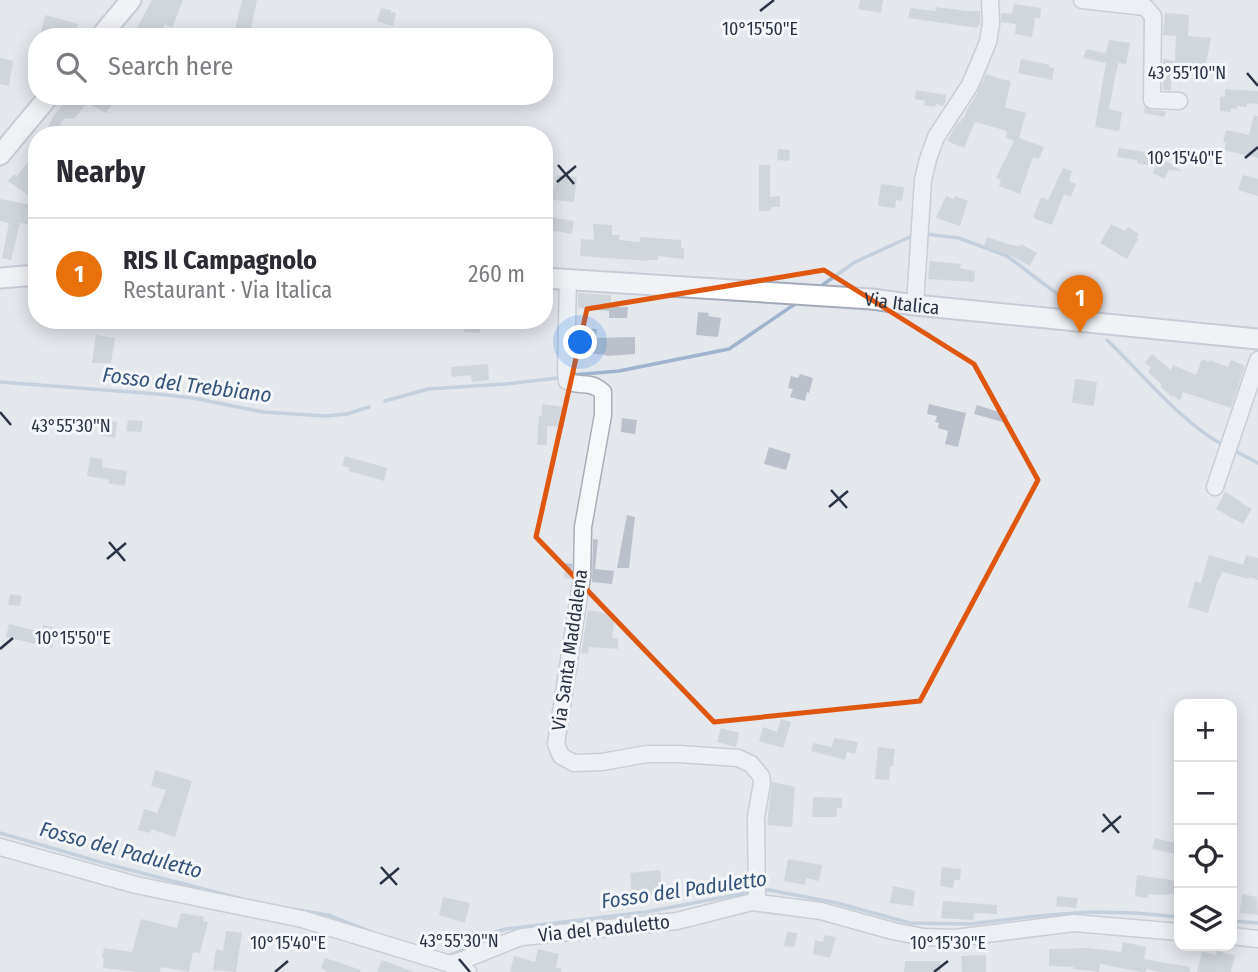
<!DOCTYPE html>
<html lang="en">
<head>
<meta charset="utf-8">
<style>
  body { margin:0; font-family:"Fira Sans Condensed",sans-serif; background:#f7f7f7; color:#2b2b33 }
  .controls { position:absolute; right:21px; bottom:21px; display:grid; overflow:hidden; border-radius:14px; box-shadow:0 4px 18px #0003 }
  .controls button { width:63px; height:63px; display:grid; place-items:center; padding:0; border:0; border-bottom:2px solid #e1e1e2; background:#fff; color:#2b2b33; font:35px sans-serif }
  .you { position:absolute; left:581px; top:343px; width:24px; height:24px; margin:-18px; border:5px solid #fff; border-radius:50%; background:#1a73e8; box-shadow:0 0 0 10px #1a73e833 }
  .badge { display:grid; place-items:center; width:46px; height:46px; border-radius:50%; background:#d1495b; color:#fff; font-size:23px; font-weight:700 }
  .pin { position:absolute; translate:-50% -58px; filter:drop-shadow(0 2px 4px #0008) }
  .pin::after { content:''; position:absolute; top:37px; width:24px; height:21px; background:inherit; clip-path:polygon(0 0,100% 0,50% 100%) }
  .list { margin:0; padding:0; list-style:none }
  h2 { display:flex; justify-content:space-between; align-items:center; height:91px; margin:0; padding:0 28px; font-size:30px }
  h2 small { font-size:23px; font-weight:400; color:#7c7c81 }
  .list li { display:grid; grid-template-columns:46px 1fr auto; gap:21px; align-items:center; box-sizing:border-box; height:112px; padding:0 28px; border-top:2px solid #e1e1e2 }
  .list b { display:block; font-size:26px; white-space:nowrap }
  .list p { margin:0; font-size:23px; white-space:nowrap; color:#7c7c81 }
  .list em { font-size:23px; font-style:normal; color:#7c7c81 }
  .icon { flex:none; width:38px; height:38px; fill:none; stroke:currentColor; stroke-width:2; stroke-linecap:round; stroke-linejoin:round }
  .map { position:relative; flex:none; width:1258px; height:972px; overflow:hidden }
  .search { position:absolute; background:#fff; box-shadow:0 4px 18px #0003; left:28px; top:28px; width:525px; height:77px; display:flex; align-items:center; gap:18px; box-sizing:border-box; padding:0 24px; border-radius:28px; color:#7c7c81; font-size:26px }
  .panel { position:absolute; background:#fff; box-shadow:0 4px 18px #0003; left:28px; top:126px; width:525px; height:203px; border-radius:28px }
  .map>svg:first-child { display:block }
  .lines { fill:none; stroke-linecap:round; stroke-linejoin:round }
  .stream { stroke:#9fb4cc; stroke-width:3.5 }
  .building { fill:#bbc0ca }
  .minor-casing { stroke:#a9aeb7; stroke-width:19 }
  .major-casing { stroke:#a3abb8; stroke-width:23 }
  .minor { stroke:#f7f8fa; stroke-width:16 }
  .major { stroke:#fff; stroke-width:19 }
  .marked { fill:none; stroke:#df570f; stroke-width:5; stroke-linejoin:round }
  .ticks { fill:none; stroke:#2b3445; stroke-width:2.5 }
  .labels { text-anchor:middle; stroke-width:6; stroke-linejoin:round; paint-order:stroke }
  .street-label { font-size:19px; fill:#2b3445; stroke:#f4f6f9 }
  .water-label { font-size:21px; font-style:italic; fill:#34527a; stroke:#f4f6f9 }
  .ticks-label { font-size:18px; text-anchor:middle; fill:#2b3445; stroke:#f4f6f9; stroke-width:6; stroke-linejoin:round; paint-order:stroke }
</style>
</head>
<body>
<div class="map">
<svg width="1258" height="972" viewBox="0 0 1258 972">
  <rect width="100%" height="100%" fill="#e4e7ec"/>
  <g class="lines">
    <g class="stream">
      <path d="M 925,234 L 959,238 L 1007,256 L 1076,308"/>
      <path d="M 821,286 L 855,262 L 912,236"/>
      <path d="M 1107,340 C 1143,374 1181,423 1225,446"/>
      <path d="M 572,375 L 619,371 L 729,349 L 795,304"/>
      <path d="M 0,382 L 157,394 L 193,398 L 263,412 L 326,416 L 347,414 L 369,407"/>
      <path d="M 385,401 L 428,389 L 505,384 L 558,378"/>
      <path d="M 1231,449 L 1258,463"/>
      <path d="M 0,833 L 107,864 L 238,898"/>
      <path d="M 762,890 L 769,890 L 837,903 L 910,923 L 970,924 L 1037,916 L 1090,912 L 1136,913 L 1179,917"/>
      <path d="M 286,908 L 328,915 L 379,935"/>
      <path d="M 1232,921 L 1258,923"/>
      <path d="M 448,956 L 466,949 L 485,935 L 506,929 L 646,912 L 751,892"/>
    </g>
  </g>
  <g class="building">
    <path d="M 152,0 L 183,0 L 172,28 L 165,24 L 160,33 L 157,32 L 155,37 L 142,37 L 135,32 Z"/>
    <path d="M 242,0 L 257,0 L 249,37 L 233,37 Z"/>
    <path d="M 860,0 L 883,0 L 881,13 L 858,9 Z"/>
    <path d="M 1014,4 L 1041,8 L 1040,18 L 1035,18 L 1032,37 L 1015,34 L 1016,24 L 1001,22 L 1001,13 L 1012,14 Z"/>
    <path d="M 935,7 L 968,11 L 980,11 L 980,25 L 978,25 L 978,28 L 908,18 L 910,8 L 936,11 Z"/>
    <path d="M 381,8 L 391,10 L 391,12 L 396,13 L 393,26 L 377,21 Z"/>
    <path d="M 1165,13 L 1189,15 L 1188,36 L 1211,38 L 1204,73 L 1172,73 L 1171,90 L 1163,90 L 1163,59 L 1175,61 L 1176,36 L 1163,35 Z"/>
    <path d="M 45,15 L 78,24 L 74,37 L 40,37 Z"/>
    <path d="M 1109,40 L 1130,43 L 1126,64 L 1118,63 L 1109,109 L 1122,112 L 1119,131 L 1095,127 L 1106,63 L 1083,58 L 1086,49 L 1106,53 Z"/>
    <path d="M 0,58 L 13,61 L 9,86 L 0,84 Z"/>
    <path d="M 1021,59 L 1050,65 L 1049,67 L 1054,68 L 1052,80 L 1018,73 Z"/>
    <path d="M 986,74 L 1000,79 L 1011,81 L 1005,107 L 1026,113 L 1019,138 L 1044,147 L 1039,159 L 1033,157 L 1020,194 L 999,186 L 1001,180 L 996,178 L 1014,141 L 1006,138 L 1007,131 L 975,122 L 964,148 L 947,141 L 958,122 L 960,123 L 962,117 L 964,118 L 967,109 L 973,101 Z"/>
    <path d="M 1225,89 L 1258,91 L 1258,104 L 1247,103 L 1247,107 L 1237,106 L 1237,109 L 1231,108 L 1231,112 L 1220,111 L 1220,97 L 1225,96 Z"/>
    <path d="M 916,90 L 946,95 L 945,103 L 944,103 L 943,106 L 936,104 L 935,107 L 924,105 L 925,101 L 915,99 Z"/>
    <path d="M 69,96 L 117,96 L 106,113 L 87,103 L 74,119 L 65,118 L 52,135 L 45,135 L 51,120 Z"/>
    <path d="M 1145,107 L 1151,110 L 1166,111 L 1164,117 L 1144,113 Z"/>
    <path d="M 1254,115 L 1258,116 L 1258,158 L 1224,150 L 1226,143 L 1223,142 L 1226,130 L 1249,135 Z"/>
    <path d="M 1119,148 L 1158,154 L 1158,156 L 1182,171 L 1169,170 L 1164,179 L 1153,173 L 1155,167 L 1137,163 L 1137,160 L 1117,157 Z"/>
    <path d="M 778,149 L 790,150 L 789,161 L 777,160 Z"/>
    <path d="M 30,160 L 37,164 L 37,201 L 8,181 L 14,174 L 17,176 Z"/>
    <path d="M 759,165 L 770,165 L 770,197 L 780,196 L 780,207 L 771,207 L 770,211 L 759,211 Z"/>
    <path d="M 1063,168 L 1072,171 L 1069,181 L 1076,184 L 1071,197 L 1064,194 L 1052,225 L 1033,218 L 1041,197 L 1048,200 Z"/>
    <path d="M 556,175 L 577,177 L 574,202 L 544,199 L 544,187 L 554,189 Z"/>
    <path d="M 1243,175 L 1258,179 L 1258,196 L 1238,190 Z"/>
    <path d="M 881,184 L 904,187 L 902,201 L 896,200 L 895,208 L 878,206 Z"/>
    <path d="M 946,196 L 954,199 L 955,196 L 968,201 L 960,226 L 936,218 Z"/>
    <path d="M 0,199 L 37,206 L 37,226 L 20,223 L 11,260 L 2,258 L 9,223 L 0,221 Z"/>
    <path d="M 544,216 L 574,221 L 572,234 L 544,229 Z"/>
    <path d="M 593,224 L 612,225 L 612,235 L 620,235 L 619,240 L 640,242 L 640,237 L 681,240 L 681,248 L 684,249 L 684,259 L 658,256 L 658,260 L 648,260 L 648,261 L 580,256 L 581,239 L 594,240 Z"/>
    <path d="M 1111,224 L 1125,231 L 1128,227 L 1139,234 L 1136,238 L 1138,239 L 1127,259 L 1100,243 Z"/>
    <path d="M 987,237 L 1011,245 L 1020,246 L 1021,244 L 1037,253 L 1030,266 L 1012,256 L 984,246 Z"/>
    <path d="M 930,261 L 961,264 L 960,268 L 975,271 L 974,282 L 928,279 Z"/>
    <path d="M 578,293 L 611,295 L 611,307 L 628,307 L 627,318 L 609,318 L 609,311 L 578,308 Z"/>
    <path d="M 698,312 L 709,313 L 708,316 L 721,318 L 718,337 L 696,335 Z"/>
    <path d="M 463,320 L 480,320 L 480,333 L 464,332 Z"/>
    <path d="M 577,328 L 597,329 L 596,338 L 635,337 L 635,354 L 606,356 L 606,355 L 588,353 L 588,350 L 579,350 L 580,341 L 577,341 Z"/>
    <path d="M 96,335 L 115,338 L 111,363 L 92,363 Z"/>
    <path d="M 1152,354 L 1171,370 L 1173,365 L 1196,375 L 1202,359 L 1209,362 L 1210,360 L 1228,367 L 1231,360 L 1245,366 L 1231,408 L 1183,392 L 1180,401 L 1173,395 L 1172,397 L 1161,387 L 1161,384 L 1148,372 L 1151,368 L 1145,362 Z"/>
    <path d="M 488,364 L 489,380 L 472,382 L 471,375 L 452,377 L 451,367 Z"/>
    <path d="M 105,369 L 117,370 L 117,382 L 103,380 Z"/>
    <path d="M 800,374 L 813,378 L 809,393 L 807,392 L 805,401 L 790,397 L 793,389 L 788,388 L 791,376 L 798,378 Z"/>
    <path d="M 1075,379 L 1097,382 L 1094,406 L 1072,403 Z"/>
    <path d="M 542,404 L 564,407 L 564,427 L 547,426 L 547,445 L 537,445 L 539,415 L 542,416 Z"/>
    <path d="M 929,404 L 966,413 L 958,447 L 945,444 L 948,431 L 938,428 L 939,423 L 935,422 L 937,416 L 927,414 Z"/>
    <path d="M 977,405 L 1008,415 L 1006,423 L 974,414 Z"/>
    <path d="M 622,418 L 637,420 L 635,434 L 621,432 Z"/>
    <path d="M 101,420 L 117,422 L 115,438 L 99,435 Z"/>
    <path d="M 128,420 L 143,421 L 141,432 L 126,431 Z"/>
    <path d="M 769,447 L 791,454 L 786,470 L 764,464 Z"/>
    <path d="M 345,456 L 387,468 L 384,481 L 349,471 L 350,468 L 342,466 Z"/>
    <path d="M 90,457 L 103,459 L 102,467 L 127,471 L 125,486 L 108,483 L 109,480 L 87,476 Z"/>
    <path d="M 1225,492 L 1242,502 L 1241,503 L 1252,509 L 1243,524 L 1216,509 Z"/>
    <path d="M 627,515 L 635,517 L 629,568 L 617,568 Z"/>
    <path d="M 593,539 L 598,540 L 595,569 L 614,571 L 612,584 L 592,582 Z"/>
    <path d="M 1209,555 L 1243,565 L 1246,555 L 1258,558 L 1258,580 L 1249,577 L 1249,579 L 1222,572 L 1219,580 L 1218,580 L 1208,613 L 1188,607 L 1195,581 L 1201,583 Z"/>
    <path d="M 565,563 L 572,564 L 571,579 L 564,578 Z"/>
    <path d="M 10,594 L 22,596 L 20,606 L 8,605 Z"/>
    <path d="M 588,610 L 615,615 L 612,638 L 618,639 L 618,649 L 589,647 L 588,654 L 581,653 Z"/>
    <path d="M 9,624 L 42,632 L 43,625 L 57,628 L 52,648 L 6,637 Z"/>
    <path d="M 781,719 L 791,722 L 783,748 L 759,741 L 763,727 L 777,732 Z"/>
    <path d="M 721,728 L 739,733 L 736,747 L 717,742 Z"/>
    <path d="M 834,738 L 858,742 L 855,754 L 847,752 L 845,760 L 811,751 L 813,743 L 832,747 Z"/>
    <path d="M 878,747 L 895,749 L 893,766 L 890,766 L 889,780 L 875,779 Z"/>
    <path d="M 155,770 L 192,781 L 175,837 L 151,829 L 150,833 L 138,830 L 144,809 L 157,813 L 166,790 L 151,786 Z"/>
    <path d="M 772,782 L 795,787 L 792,827 L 767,825 Z"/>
    <path d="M 813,797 L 842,798 L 842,808 L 837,808 L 836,817 L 812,817 Z"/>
    <path d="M 1155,838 L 1179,844 L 1176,854 L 1152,849 Z"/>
    <path d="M 788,859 L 822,865 L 819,881 L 806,878 L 805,885 L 784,881 Z"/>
    <path d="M 942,867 L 961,869 L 960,880 L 954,880 L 953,888 L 940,886 Z"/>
    <path d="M 660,870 L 662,891 L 656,892 L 656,895 L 632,896 L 630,873 Z"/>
    <path d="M 1137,875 L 1179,881 L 1179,894 L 1158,895 L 1148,894 L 1147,898 L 1135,896 Z"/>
    <path d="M 893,886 L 915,891 L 913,906 L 890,903 Z"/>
    <path d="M 1242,894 L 1257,897 L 1258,915 L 1240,913 Z"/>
    <path d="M 1057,896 L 1078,898 L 1076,908 L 1056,906 Z"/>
    <path d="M 443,897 L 470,903 L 465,923 L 439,915 Z"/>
    <path d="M 943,901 L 997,905 L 997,914 L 974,913 L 973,920 L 941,918 Z"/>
    <path d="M 181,913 L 204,917 L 203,921 L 208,922 L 200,953 L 193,952 L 189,972 L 161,967 L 160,972 L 137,972 L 103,968 L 104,958 L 102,958 L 104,948 L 132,952 L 141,919 L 177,928 Z"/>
    <path d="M 226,931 L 242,933 L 236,972 L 213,970 L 216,949 L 223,951 Z"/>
    <path d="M 787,932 L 797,933 L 795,947 L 784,946 Z"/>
    <path d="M 825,935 L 836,937 L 830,958 L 813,954 L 815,940 L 823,942 Z"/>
    <path d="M 1123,942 L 1146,947 L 1144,959 L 1190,967 L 1190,972 L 1159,972 L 1147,969 L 1146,972 L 1141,972 L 1100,964 L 1099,972 L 1073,969 L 1074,967 L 1049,966 L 1049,949 L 1088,948 L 1121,952 Z"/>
    <path d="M 538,949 L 559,954 L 556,967 L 561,969 L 561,972 L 510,972 L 514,956 L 535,962 Z"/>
    <path d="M 1217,950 L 1226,954 L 1235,955 L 1231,972 L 1197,972 L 1202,952 L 1216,955 Z"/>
    <path d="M 986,955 L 986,972 L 962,972 L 961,956 Z"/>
    <path d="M 325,958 L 361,970 L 360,972 L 325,972 L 326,970 L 321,968 Z"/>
    <path d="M 382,960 L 412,971 L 412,972 L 377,972 Z"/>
    <path d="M 905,961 L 941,961 L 941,972 L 904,972 Z"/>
  </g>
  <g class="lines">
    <g class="minor-casing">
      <g id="minor">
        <path d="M 1082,0 L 1145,7 L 1153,16 L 1152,100 L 1179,101"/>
        <path d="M 568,279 L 566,371 L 567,381 C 582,388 588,379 603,392 L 603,415 L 583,527 L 582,577 L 556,744 L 561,756 L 574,763 L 602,762 L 647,754 L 679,754 L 738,758 L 751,764 L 761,776 L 762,783 L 756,817 L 757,902"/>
        <path d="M 915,305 L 923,180 L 928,159 L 936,137 L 970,85 L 988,42 L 991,24 L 990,0"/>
        <path d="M 1215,487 L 1258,360"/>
        <path d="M 0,847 L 136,885 L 302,919 L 450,964 L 468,972"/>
        <path d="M 1232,936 L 1258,939"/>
        <path d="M 450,964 C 475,957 498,945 522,937 L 677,921 L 752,902 L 821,911 L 893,931 L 923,937 L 955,938 L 1074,923 L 1179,932"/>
      </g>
    </g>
    <g class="major-casing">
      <g id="major">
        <path d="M 100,37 L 131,0"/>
        <path d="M 0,155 L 49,96"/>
        <path d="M 0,278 L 37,275"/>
        <path id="s1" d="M 544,278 L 872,299 L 915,305 L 1258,339"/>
      </g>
    </g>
    <use href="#minor" class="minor"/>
    <use href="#major" class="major"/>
  </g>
  <path d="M0 0H1258V972H0ZM 824,270 L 974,364 L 1038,480 L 920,701 L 714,722 L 536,537 L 587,309 Z" fill="#e4e7ec" fill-opacity=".55" fill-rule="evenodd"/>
  <path class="marked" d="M 824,270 L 974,364 L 1038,480 L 920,701 L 714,722 L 536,537 L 587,309 Z"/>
  <path class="ticks" d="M 760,11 L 774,0M 1247,73 L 1258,86M 1245,158 L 1258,147M 558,165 L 574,184M 557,182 L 576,166M 0,412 L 11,425M 831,490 L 847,508M 829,507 L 848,491M 109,542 L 125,561M 107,559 L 126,543M 0,649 L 13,638M 1103,814 L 1119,833M 1102,832 L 1121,816M 381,867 L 397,885M 380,884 L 399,868M 459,959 L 470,972M 275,972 L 288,961M 934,972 L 948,961"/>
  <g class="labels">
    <g class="street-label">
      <text dy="7" stroke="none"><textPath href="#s1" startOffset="359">Via Italica</textPath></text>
      <text transform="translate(569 650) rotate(-82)" y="7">Via Santa Maddalena</text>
      <text transform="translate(604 928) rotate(-6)" y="7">Via del Paduletto</text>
    </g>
    <g class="water-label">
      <text transform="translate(187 385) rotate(7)" y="7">Fosso del Trebbiano</text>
      <text transform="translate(121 850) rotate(15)" y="7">Fosso del Paduletto</text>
      <text transform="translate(684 890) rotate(-8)" y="7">Fosso del Paduletto</text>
    </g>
  </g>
  <g class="ticks-label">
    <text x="760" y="35">10°15'50"E</text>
    <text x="1187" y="79">43°55'10"N</text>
    <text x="1185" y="164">10°15'40"E</text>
    <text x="71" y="432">43°55'30"N</text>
    <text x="73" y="644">10°15'50"E</text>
    <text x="459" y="947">43°55'30"N</text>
    <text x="288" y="949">10°15'40"E</text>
    <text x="948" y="949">10°15'30"E</text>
  </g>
</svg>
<div class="controls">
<button>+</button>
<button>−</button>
<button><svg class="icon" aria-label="locate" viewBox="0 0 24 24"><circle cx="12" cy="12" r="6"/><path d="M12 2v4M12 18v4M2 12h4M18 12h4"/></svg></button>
<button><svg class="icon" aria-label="layers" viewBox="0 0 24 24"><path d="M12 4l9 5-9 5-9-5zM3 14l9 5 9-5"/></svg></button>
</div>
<div class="you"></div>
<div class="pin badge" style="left:1080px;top:333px;background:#e8710a">1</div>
<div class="search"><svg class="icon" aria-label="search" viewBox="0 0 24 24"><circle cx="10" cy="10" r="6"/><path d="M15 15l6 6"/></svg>Search here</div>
<section class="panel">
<h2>Nearby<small></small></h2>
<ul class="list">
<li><span class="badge" style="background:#e8710a">1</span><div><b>RIS Il Campagnolo</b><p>Restaurant · Via Italica</p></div><em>260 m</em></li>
</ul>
</section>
</div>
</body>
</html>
